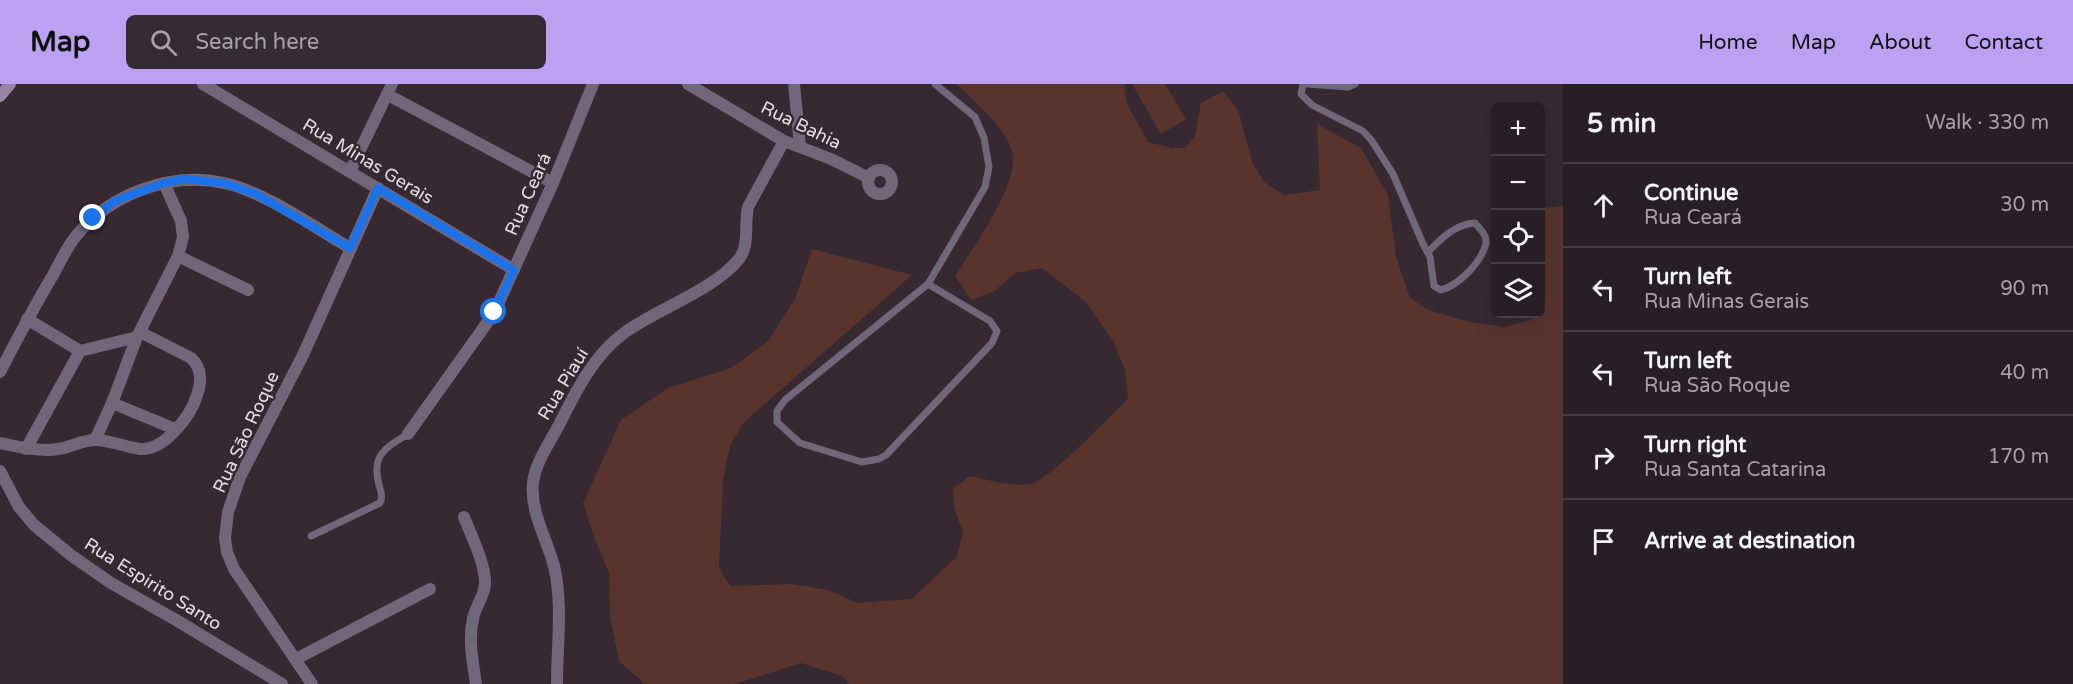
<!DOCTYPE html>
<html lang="en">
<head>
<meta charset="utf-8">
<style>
  body { margin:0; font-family:"Varela Round",sans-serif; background:#342c32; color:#f1f3f6 }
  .controls { position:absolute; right:18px; top:18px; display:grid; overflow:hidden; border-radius:9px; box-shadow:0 6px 24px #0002 }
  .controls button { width:54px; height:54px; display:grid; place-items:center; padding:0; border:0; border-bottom:2px solid #443d43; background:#281f26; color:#f1f3f6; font:30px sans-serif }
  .stop { position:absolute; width:18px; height:18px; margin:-14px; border:4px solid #1a73e8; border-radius:50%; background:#fff }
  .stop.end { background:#1a73e8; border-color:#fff; box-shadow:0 2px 6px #0008 }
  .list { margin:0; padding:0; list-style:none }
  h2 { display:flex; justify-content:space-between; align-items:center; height:78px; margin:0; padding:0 24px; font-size:26px }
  h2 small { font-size:20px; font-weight:400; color:#a5a2a7 }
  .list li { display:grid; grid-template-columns:39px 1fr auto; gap:18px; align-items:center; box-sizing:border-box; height:84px; padding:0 24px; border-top:2px solid #443d43 }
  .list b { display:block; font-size:22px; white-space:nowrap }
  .list p { margin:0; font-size:20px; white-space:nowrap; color:#a5a2a7 }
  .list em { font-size:20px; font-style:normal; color:#a5a2a7 }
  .icon { flex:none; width:33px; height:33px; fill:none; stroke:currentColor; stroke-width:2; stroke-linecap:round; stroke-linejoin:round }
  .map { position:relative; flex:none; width:1563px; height:600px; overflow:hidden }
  header { display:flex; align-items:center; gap:36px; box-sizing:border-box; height:84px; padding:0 30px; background:#bca0f2; color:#111 }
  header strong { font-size:28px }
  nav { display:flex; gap:33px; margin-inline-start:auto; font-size:21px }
  .search { width:420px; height:54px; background:#342c32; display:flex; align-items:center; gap:15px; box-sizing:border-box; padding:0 21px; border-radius:9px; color:#a5a2a7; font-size:22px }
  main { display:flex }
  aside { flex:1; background:#281f26 }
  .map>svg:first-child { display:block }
  .green { fill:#59342d }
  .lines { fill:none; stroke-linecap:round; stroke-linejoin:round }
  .lane { stroke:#72667a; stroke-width:7 }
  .street { stroke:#72667a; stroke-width:12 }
  .secondary { stroke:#9885a6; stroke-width:12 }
  .route { stroke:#1a73e8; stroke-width:8 }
  .labels { text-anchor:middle; stroke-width:5; stroke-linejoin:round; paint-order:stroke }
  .street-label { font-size:18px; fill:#e5dbe2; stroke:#362932 }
</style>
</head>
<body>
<header>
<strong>Map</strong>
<div class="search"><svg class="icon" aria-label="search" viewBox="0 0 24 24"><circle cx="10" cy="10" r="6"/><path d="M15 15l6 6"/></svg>Search here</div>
<nav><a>Home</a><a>Map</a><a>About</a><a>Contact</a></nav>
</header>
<main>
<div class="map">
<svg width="1563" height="600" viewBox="0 0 1563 600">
  <rect width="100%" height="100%" fill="#362932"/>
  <g class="green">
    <path d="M 956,0 L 1124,0 L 1127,20 L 1148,58 L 1172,64 L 1185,64 L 1195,52 L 1201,19 L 1223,7 L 1238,26 L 1252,78 L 1264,98 L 1284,111 L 1320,106 L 1317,40 L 1361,64 L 1388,111 L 1396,173 L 1410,214 L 1428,226 L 1470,238 L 1504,243 L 1531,236 L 1531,230 L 1540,230 L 1541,124 L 1563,122 L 1563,600 L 850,600 L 842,592 L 801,579 L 735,600 L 645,600 L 619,577 L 610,533 L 609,489 L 594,453 L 583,419 L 621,336 L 668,304 L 731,284 L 768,257 L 795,215 L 812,165 L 912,191 L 744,338 L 730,362 L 723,396 L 719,484 L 730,502 L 791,500 L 828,506 L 858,519 L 912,515 L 957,472 L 963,448 L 954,424 L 953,405 L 970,392 C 989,396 1010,403 1030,400 C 1048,398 1111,331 1128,315 L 1125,285 L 1113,257 L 1086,218 L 1042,184 L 1015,189 L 993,208 L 971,216 L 955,192 C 974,162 1015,107 1013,72 C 1012,50 972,14 956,0 Z"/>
    <path d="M 1132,0 L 1165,0 L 1186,35 L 1161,50 Z"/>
  </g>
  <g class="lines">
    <g class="lane">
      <path d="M 1303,0 L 1301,10 L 1312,21 L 1363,47 L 1372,57 L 1393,90 L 1423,160 L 1430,173 L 1434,202 L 1441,206 C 1459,201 1482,178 1486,159 C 1487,151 1480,145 1475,139 C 1455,140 1441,155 1428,168"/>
      <path d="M 1308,0 L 1348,3 L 1355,0"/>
      <path d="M 928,200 L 990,237 L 997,247 L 992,259 L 886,371 L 879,375 L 862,378 L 800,359 L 777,338 L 777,327 L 785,316 L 928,200 L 985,103 L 989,83 L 984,54 L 975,33 L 935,0"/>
      <path d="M 311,452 L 380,419 C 383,413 381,408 379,401 C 371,371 385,364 408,350"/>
    </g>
    <g class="street">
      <path d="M 203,0 L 514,186"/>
      <path d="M 688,0 L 784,57 L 831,75 L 869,94"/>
      <path d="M 794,0 L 800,62"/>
      <path d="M 388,11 L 553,99"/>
      <circle cx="880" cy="98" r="12"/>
      <path d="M 350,87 L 392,0"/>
      <path d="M 178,172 L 248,206"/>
      <path d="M 27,235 L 80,267"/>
      <path d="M 0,288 C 17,255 34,223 53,191 C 60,178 67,163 76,152 C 110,110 171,87 224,99 C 263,107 314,143 350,164"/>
      <path d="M 112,319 L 175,345"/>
      <path d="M 408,350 L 494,229 L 553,99 L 593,0"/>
      <path d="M 95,356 L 112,319 L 137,253 L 178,172 L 183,153 L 181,137 L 164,99"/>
      <path d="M 0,359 C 19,363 40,368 59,365 C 71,363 83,356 95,356 C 110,356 126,363 140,365 C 164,367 191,332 197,311 C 202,297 202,284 191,274 L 140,248"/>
      <path d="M 26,365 L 80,267 L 137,253"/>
      <path d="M 0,387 L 19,423 L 34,441 L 72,472 L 111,499 L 176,536 L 282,600"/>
      <path d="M 464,433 C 471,451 486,481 485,500 C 484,513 475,523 473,535 C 468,556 473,579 476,600"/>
      <path d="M 296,575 L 430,505"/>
      <path d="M 312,600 L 234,485 L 227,468 L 225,454 L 228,428 L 240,393 L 303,271 L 378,104"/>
      <path d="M 557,600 C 557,561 563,520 554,482 C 547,455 530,428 533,399 C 535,379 550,358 559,341 C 576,307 593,272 624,249 C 657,225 714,206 739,175 C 750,161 744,140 748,123 L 784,57"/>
    </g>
    <path class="secondary" d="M 0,12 L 10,0"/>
  </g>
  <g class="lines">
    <path class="route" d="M 93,134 L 115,117 L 164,99 L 185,95 L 224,99 L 256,110 L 350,164 L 378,104 L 514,186 L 494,228"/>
  </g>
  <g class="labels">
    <g class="street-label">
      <text transform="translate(801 41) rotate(26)" y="6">Rua Bahia</text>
      <text transform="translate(368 77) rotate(31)" y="6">Rua Minas Gerais</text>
      <text transform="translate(528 110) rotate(-66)" y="6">Rua Ceará</text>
      <text transform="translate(563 300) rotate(-59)" y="6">Rua Piauí</text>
      <text transform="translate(246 348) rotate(-65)" y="6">Rua São Roque</text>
      <text transform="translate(153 500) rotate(32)" y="6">Rua Espirito Santo</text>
    </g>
  </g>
</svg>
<div class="controls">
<button>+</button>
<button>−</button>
<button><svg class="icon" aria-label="locate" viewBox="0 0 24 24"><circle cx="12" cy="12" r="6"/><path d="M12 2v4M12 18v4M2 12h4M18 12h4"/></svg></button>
<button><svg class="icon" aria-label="layers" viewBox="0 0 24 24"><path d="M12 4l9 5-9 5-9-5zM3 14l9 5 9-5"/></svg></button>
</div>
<div class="stop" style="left:494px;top:228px"></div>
<div class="stop end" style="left:93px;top:134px"></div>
</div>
<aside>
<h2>5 min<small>Walk · 330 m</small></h2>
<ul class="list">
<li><svg class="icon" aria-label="ahead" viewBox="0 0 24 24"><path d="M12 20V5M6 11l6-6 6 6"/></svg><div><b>Continue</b><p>Rua Ceará</p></div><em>30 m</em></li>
<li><svg class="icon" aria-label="left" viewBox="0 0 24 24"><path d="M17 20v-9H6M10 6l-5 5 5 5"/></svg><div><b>Turn left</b><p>Rua Minas Gerais</p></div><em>90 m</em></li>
<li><svg class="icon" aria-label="left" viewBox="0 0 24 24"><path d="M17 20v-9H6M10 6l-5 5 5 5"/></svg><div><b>Turn left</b><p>Rua São Roque</p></div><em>40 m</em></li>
<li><svg class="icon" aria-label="right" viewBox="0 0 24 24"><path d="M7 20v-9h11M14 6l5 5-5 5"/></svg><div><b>Turn right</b><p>Rua Santa Catarina</p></div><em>170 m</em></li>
<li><svg class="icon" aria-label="arrive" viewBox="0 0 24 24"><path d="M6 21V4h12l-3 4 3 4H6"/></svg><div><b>Arrive at destination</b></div></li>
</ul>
</aside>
</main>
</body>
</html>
